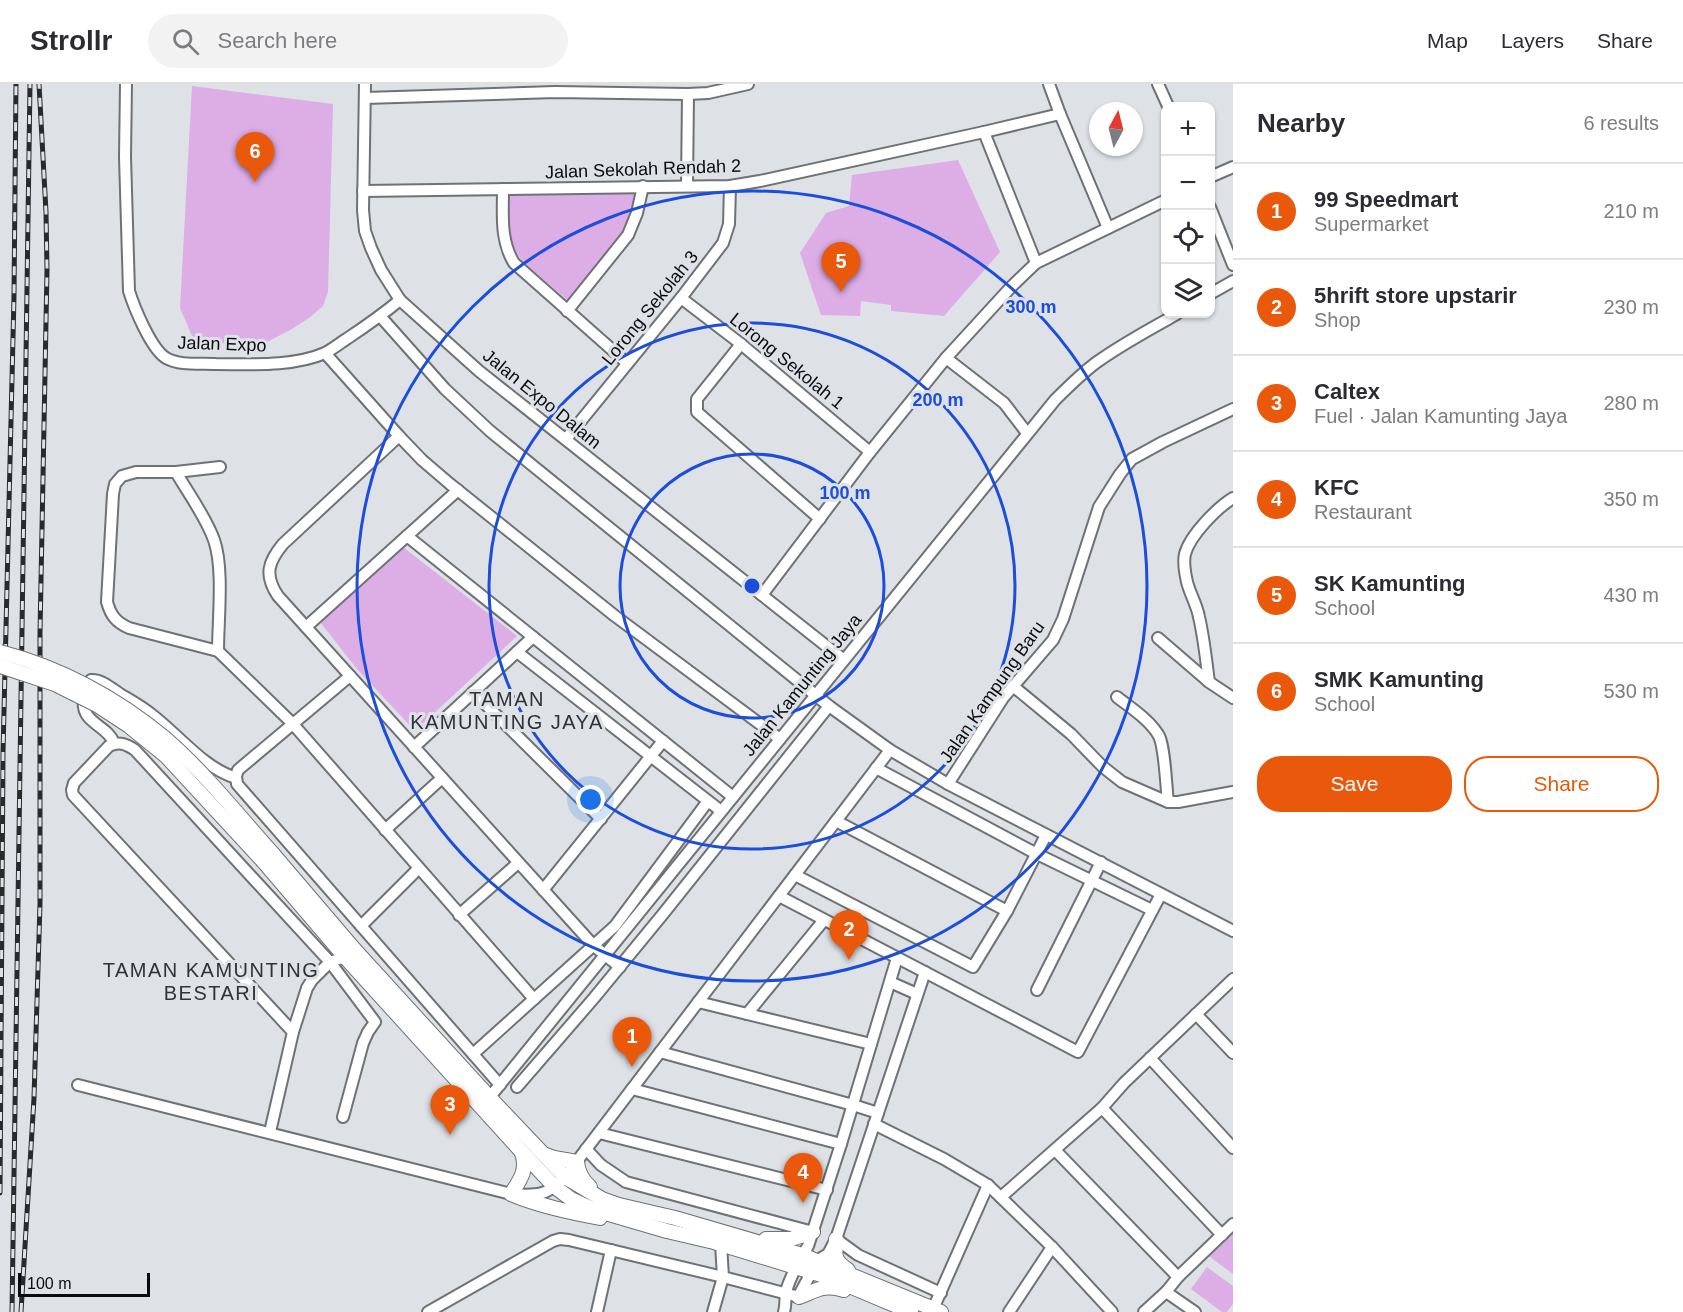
<!DOCTYPE html>
<html lang="en">
<head>
<meta charset="utf-8">
<style>
  body { margin:0; font-family:Arial,sans-serif; background:#f2f2f3; color:#2b2b33 }
  .controls { position:absolute; right:18px; top:18px; display:grid; overflow:hidden; border-radius:12px; box-shadow:0 2px 4px #0004 }
  .controls button { width:54px; height:54px; display:grid; place-items:center; padding:0; border:0; border-bottom:2px solid #e1e1e2; background:#fff; color:#2b2b33; font:30px sans-serif }
  .compass { position:absolute; left:1089px; top:18px; width:54px; height:54px; border-radius:50%; background:#fff; box-shadow:0 2px 4px #0004; rotate:7deg }
  .scale { position:absolute; left:18px; bottom:15px; width:132px; box-sizing:border-box; padding-left:6px; border:3px solid #0a0b0d; border-top:0; font-size:16px; line-height:21px; white-space:nowrap; color:#0a0b0d; -webkit-text-stroke:4px #dee2e7; paint-order:stroke }
  .you { position:absolute; left:591px; top:716px; width:21px; height:21px; margin:-15px; border:4px solid #fff; border-radius:50%; background:#1a73e8; box-shadow:0 0 0 9px #1a73e833 }
  .badge { display:grid; place-items:center; width:39px; height:39px; border-radius:50%; background:#ea580c; color:#fff; font-size:20px; font-weight:700 }
  .pin { position:absolute; translate:-50% -50px; filter:drop-shadow(0 2px 3px #0008) }
  .pin::after { content:''; position:absolute; top:32px; width:21px; height:18px; background:inherit; clip-path:polygon(0 0,100% 0,50% 100%) }
  .list { margin:0; padding:0; list-style:none }
  h2 { display:flex; justify-content:space-between; align-items:center; height:78px; margin:0; padding:0 24px; font-size:26px }
  h2 small { font-size:20px; font-weight:400; color:#7c7c81 }
  .list li { display:grid; grid-template-columns:39px 1fr auto; gap:18px; align-items:center; box-sizing:border-box; height:96px; padding:0 24px; border-top:2px solid #e1e1e2 }
  .list b { display:block; font-size:22px; white-space:nowrap }
  .list p { margin:0; font-size:20px; white-space:nowrap; color:#7c7c81 }
  .list em { font-size:20px; font-style:normal; color:#7c7c81 }
  .actions { display:flex; gap:12px; padding:18px 24px }
  .actions a { flex:1; padding:14px 0; border:2px solid #ea580c; border-radius:24px; text-align:center; font-size:21px; color:#ea580c }
  .actions .main { background:#ea580c; color:#fff }
  .icon { flex:none; width:33px; height:33px; fill:none; stroke:currentColor; stroke-width:2; stroke-linecap:round; stroke-linejoin:round }
  .map { position:relative; flex:none; width:1233px; height:1228px; overflow:hidden }
  header { display:flex; align-items:center; gap:36px; box-sizing:border-box; height:84px; padding:0 30px; background:#fff; border-bottom:2px solid #e1e1e2 }
  header strong { font-size:28px }
  nav { display:flex; gap:33px; margin-inline-start:auto; font-size:21px }
  .search { width:420px; height:54px; background:#f2f2f3; display:flex; align-items:center; gap:15px; box-sizing:border-box; padding:0 21px; border-radius:33px; color:#7c7c81; font-size:22px }
  main { display:flex }
  aside { flex:1; background:#fff }
  .map>svg:first-child { display:block }
  .green { fill:#ddade6 }
  .lines { fill:none; stroke-linecap:round; stroke-linejoin:round }
  .minor-casing { stroke:#6e7277; stroke-width:14 }
  .major-casing { stroke:#6e7277; stroke-width:16 }
  .minor { stroke:#fff; stroke-width:10 }
  .major { stroke:#fff; stroke-width:14 }
  .rail-casing { stroke:#292a2c; stroke-width:5 }
  .rail { stroke:#dee2e7; stroke-width:3; stroke-dasharray:9; stroke-linecap:butt }
  .major-bridge-casing { stroke:#6e7277; stroke-width:16; stroke-linecap:butt }
  .major-bridge { stroke:#fff; stroke-width:14 }
  .ring { fill:none; stroke:#1d4ed8; stroke-width:3 }
  .labels { text-anchor:middle; stroke-width:6; stroke-linejoin:round; paint-order:stroke }
  .street-label { font-size:18px; fill:#0a0b0d; stroke:#dee2e7 }
  .neighbourhood-label { font-size:20px; letter-spacing:1.5px; fill:#2f3236; stroke:#dee2e7 }
  .centre { fill:#1d4ed8; stroke:#dee2e7; stroke-width:3 }
  .ring-label { font-size:18px; text-anchor:middle; font-weight:bold; fill:#1d4ed8; stroke:#dee2e7; stroke-width:6; stroke-linejoin:round; paint-order:stroke }
</style>
</head>
<body>
<header>
<strong>Strollr</strong>
<div class="search"><svg class="icon" aria-label="search" viewBox="0 0 24 24"><circle cx="10" cy="10" r="6"/><path d="M15 15l6 6"/></svg>Search here</div>
<nav><a>Map</a><a>Layers</a><a>Share</a></nav>
</header>
<main>
<div class="map">
<svg width="1233" height="1228" viewBox="0 0 1233 1228">
  <rect width="100%" height="100%" fill="#dee2e7"/>
  <g class="green">
    <path d="M 192,2 L 333,20 L 328,208 L 323,222 L 309,234 L 292,245 L 267,258 L 240,260 L 203,258 L 192,252 L 180,224 Z"/>
    <path d="M 958,76 L 1000,168 L 944,232 L 891,227 L 891,221 L 861,217 L 860,232 L 821,231 L 800,169 L 826,129 L 849,122 L 852,91 Z"/>
    <path d="M 636,107 L 635,122 L 627,144 L 572,220 L 522,177 L 515,166 L 509,155 L 509,108 Z"/>
    <path d="M 403,463 L 517,552 L 415,647 L 357,585 L 320,538 Z"/>
    <path d="M 1233,1137 L 1233,1190 L 1202,1167 Z"/>
    <path d="M 1207,1183 L 1233,1202 L 1233,1220 L 1227,1228 L 1222,1228 L 1191,1205 Z"/>
  </g>
  <g class="lines">
    <g class="minor-casing">
      <g id="minor">
        <path d="M 126,0 L 125,73 L 129,207 C 134,223 151,265 166,274 C 180,282 200,279 216,280 C 249,280 293,283 325,269 C 333,265 340,259 348,254 C 366,242 383,230 400,216"/>
        <path d="M 365,0 L 363,126 L 365,147 L 371,164 L 381,186 L 400,216 L 479,287 L 844,576"/>
        <path d="M 1049,0 L 1060,30 L 1108,144"/>
        <path d="M 1158,0 L 1168,22"/>
        <path d="M 365,14 L 555,8 L 688,10 L 708,9 L 748,0"/>
        <path d="M 984,48 L 1036,179"/>
        <path d="M 1210,93 L 1233,83"/>
        <path d="M 687,102 L 688,10"/>
        <path d="M 503,105 C 503,131 500,156 514,179 L 627,279"/>
        <path d="M 363,107 L 730,102 L 760,97 L 984,48 L 1060,30"/>
        <path d="M 1210,123 L 1233,181"/>
        <path d="M 1210,210 L 1233,197"/>
        <path d="M 681,214 L 741,260 L 870,368"/>
        <path d="M 567,227 L 628,151 L 637,129 L 643,102"/>
        <path d="M 380,232 L 445,305 L 490,347 L 829,622 L 890,666 L 948,700 L 1233,847"/>
        <path d="M 741,260 L 697,315 L 697,328 L 820,435"/>
        <path d="M 325,269 L 399,352 L 422,376 L 450,400 L 615,532 L 780,655"/>
        <path d="M 946,274 L 1004,319 L 1027,349"/>
        <path d="M 399,352 L 283,460 C 268,478 264,491 278,512 L 594,862 L 620,883"/>
        <path d="M 566,355 L 681,214 L 723,159 L 729,140 L 730,102"/>
        <path d="M 176,388 C 188,409 206,433 214,456 C 224,484 218,536 218,567 L 292,639 L 534,915"/>
        <path d="M 407,452 L 733,713"/>
        <path d="M 762,511 L 870,368 L 946,274 L 1012,202 L 1036,179 L 1166,116"/>
        <path d="M 306,543 L 458,406"/>
        <path d="M 1158,554 L 1209,598 L 1233,614"/>
        <path d="M 218,567 L 129,544 C 116,538 111,532 107,518 L 113,410 L 115,400 L 122,392 L 136,388 L 176,388 L 220,383"/>
        <path d="M 517,568 L 721,727"/>
        <path d="M 350,592 L 238,686 L 236,692 L 237,700 L 500,1001"/>
        <path d="M 1209,598 C 1206,576 1204,554 1199,533 C 1197,521 1190,510 1187,498 C 1185,489 1183,478 1185,470 C 1190,451 1217,424 1233,414"/>
        <path d="M 1013,602 L 1071,650 L 1103,683 L 1122,698 L 1168,718 L 1178,718 L 1233,708"/>
        <path d="M 473,608 L 601,735"/>
        <path d="M 1117,613 C 1131,624 1150,636 1159,652 C 1165,664 1166,702 1168,718"/>
        <path d="M 114,659 C 107,640 80,640 84,614 C 86,607 86,601 91,596 C 101,595 111,604 120,610 C 130,616 141,622 151,630 C 179,651 202,683 236,694"/>
        <path d="M 414,663 L 533,553"/>
        <path d="M 876,684 L 1035,769 L 1152,826"/>
        <path d="M 948,700 L 1003,614 L 1053,556 L 1063,535 L 1099,423 L 1120,390 L 1132,375 L 1163,358 L 1233,325"/>
        <path d="M 836,737 L 1007,827"/>
        <path d="M 385,746 L 442,694"/>
        <path d="M 795,791 L 973,883 L 1007,827 L 1046,751"/>
        <path d="M 543,806 L 663,657"/>
        <path d="M 779,812 L 1078,968 L 1161,810"/>
        <path d="M 459,831 L 518,779"/>
        <path d="M 361,842 L 418,785"/>
        <path d="M 890,898 L 917,910"/>
        <path d="M 1037,906 L 1101,778"/>
        <path d="M 698,918 L 871,960"/>
        <path d="M 747,930 L 824,836"/>
        <path d="M 1196,930 L 1233,969"/>
        <path d="M 293,948 L 73,711 L 72,706 L 74,699 L 109,662 C 119,657 126,660 135,666 L 330,878 L 375,938 L 368,948 L 363,959 L 343,1033"/>
        <path d="M 660,968 L 853,1021 L 878,1029"/>
        <path d="M 473,970 L 615,842 L 708,717"/>
        <path d="M 1150,974 L 1233,1064"/>
        <path d="M 78,1001 L 511,1110 C 537,1112 547,1112 565,1093 L 890,666"/>
        <path d="M 517,1003 L 594,914 L 663,830 L 829,622"/>
        <path d="M 632,1005 L 841,1060"/>
        <path d="M 485,1019 L 1055,316 C 1069,302 1082,289 1097,278 C 1122,260 1150,245 1177,230"/>
        <path d="M 1102,1024 L 1222,1151"/>
        <path d="M 874,1040 L 944,1075 L 988,1101 L 1052,1163 L 1112,1228"/>
        <path d="M 270,1048 L 293,948 L 307,904 L 312,896 L 330,878 L 345,873"/>
        <path d="M 599,1049 L 827,1106"/>
        <path d="M 586,1065 L 601,1081 L 626,1098 L 813,1148"/>
        <path d="M 1055,1066 L 1178,1193"/>
        <path d="M 1001,1113 L 1102,1024 L 1124,999 L 1233,895"/>
        <path d="M 836,1155 L 858,1171 L 941,1209"/>
        <path d="M 1166,1208 L 1195,1228"/>
        <path d="M 798,1213 L 818,1176 L 828,1170 L 836,1155 L 925,888"/>
        <path d="M 933,1225 L 988,1101"/>
        <path d="M 428,1228 L 553,1157 L 560,1155 L 569,1156 L 723,1193 L 799,1213"/>
        <path d="M 597,1228 L 611,1166"/>
        <path d="M 713,1228 L 723,1193 L 721,1160"/>
        <path d="M 784,1228 C 786,1221 785,1215 786,1208 C 789,1195 801,1173 808,1162 L 841,1060 L 897,874"/>
        <path d="M 1009,1228 L 1052,1163"/>
        <path d="M 1144,1228 L 1166,1208 L 1178,1193 L 1233,1140"/>
      </g>
    </g>
    <g class="major-casing">
      <g id="major">
        <path d="M 273,770 L 354,865 L 490,1014 L 565,1093 L 602,1115 L 619,1121 L 675,1134 L 802,1171 L 941,1228"/>
        <path d="M 263,777 L 345,873 L 521,1067 L 555,1103 L 571,1115 L 588,1123 L 602,1128 L 667,1147 L 714,1158 L 828,1193 L 911,1228"/>
        <path d="M 522,1069 C 528,1086 520,1096 511,1110 C 540,1122 569,1128 600,1134"/>
        <path d="M 546,1071 L 554,1074 L 577,1078 C 578,1089 582,1096 590,1103"/>
        <path d="M 766,1155 L 791,1155 L 813,1148"/>
        <path d="M 836,1155 C 835,1172 833,1176 848,1186"/>
        <path d="M 799,1213 C 817,1206 824,1200 844,1206"/>
      </g>
    </g>
    <use href="#minor" class="minor"/>
    <use href="#major" class="major"/>
    <g class="rail-casing">
      <g id="rail">
        <path d="M 0,1109 L 3,669 L 14,212 L 16,0"/>
        <path d="M 12,1228 L 30,0"/>
        <path d="M 21,1228 L 34,1014 L 40,820 L 40,549 L 47,186 L 46,128 L 39,0"/>
      </g>
    </g>
    <use href="#rail" class="rail"/>
    <g class="major-bridge-casing">
      <g id="major-bridge">
        <path d="M 0,568 C 61,584 118,615 166,655 C 205,689 238,731 273,770"/>
        <path d="M 0,582 L 55,600 L 97,621 L 129,642 L 166,672 L 263,777"/>
      </g>
    </g>
    <use href="#major-bridge" class="major-bridge"/>
  </g>
  <g class="ring">
    <circle cx="752" cy="502" r="132"/>
    <circle cx="752" cy="502" r="263"/>
    <circle cx="752" cy="502" r="395"/>
  </g>
  <g class="labels">
    <g class="street-label">
      <text transform="translate(643 85) rotate(-2)" y="6">Jalan Sekolah Rendah 2</text>
      <text transform="translate(650 224) rotate(-51)" y="6">Lorong Sekolah 3</text>
      <text transform="translate(222 260) rotate(2)" y="6">Jalan Expo</text>
      <text transform="translate(787 277) rotate(39)" y="6">Lorong Sekolah 1</text>
      <text transform="translate(542 315) rotate(39)" y="6">Jalan Expo Dalam</text>
      <text transform="translate(802 601) rotate(-51)" y="6">Jalan Kamunting Jaya</text>
      <text transform="translate(992 608) rotate(-55)" y="6">Jalan Kampung Baru</text>
    </g>
    <g class="neighbourhood-label">
      <text x="507" y="622">TAMAN<tspan x="507" dy="23">KAMUNTING JAYA</tspan></text>
      <text x="211" y="893">TAMAN KAMUNTING<tspan x="211" dy="23">BESTARI</tspan></text>
    </g>
  </g>
  <circle cx="752" cy="502" r="9" class="centre"/>
  <g class="ring-label">
    <text x="1031" y="229">300 m</text>
    <text x="938" y="322">200 m</text>
    <text x="845" y="415">100 m</text>
  </g>
</svg>
<div class="controls">
<button>+</button>
<button>−</button>
<button><svg class="icon" aria-label="locate" viewBox="0 0 24 24"><circle cx="12" cy="12" r="6"/><path d="M12 2v4M12 18v4M2 12h4M18 12h4"/></svg></button>
<button><svg class="icon" aria-label="layers" viewBox="0 0 24 24"><path d="M12 4l9 5-9 5-9-5zM3 14l9 5 9-5"/></svg></button>
</div>
<svg class="compass" viewBox="-18 -18 36 36"><path d="M0-13l5 13h-10z" fill="#e53935"/><path d="M0 13l5-13h-10z" fill="#7c7c81"/></svg>
<div class="scale">100 m</div>
<div class="you"></div>
<div class="pin badge" style="left:632px;top:983px">1</div>
<div class="pin badge" style="left:849px;top:876px">2</div>
<div class="pin badge" style="left:450px;top:1051px">3</div>
<div class="pin badge" style="left:803px;top:1119px">4</div>
<div class="pin badge" style="left:841px;top:208px">5</div>
<div class="pin badge" style="left:255px;top:98px">6</div>
</div>
<aside>
<h2>Nearby<small>6 results</small></h2>
<ul class="list">
<li><span class="badge">1</span><div><b>99 Speedmart</b><p>Supermarket</p></div><em>210 m</em></li>
<li><span class="badge">2</span><div><b>5hrift store upstarir</b><p>Shop</p></div><em>230 m</em></li>
<li><span class="badge">3</span><div><b>Caltex</b><p>Fuel · Jalan Kamunting Jaya</p></div><em>280 m</em></li>
<li><span class="badge">4</span><div><b>KFC</b><p>Restaurant</p></div><em>350 m</em></li>
<li><span class="badge">5</span><div><b>SK Kamunting</b><p>School</p></div><em>430 m</em></li>
<li><span class="badge">6</span><div><b>SMK Kamunting</b><p>School</p></div><em>530 m</em></li>
</ul>
<div class="actions"><a class="main">Save</a><a>Share</a></div>
</aside>
</main>
</body>
</html>
